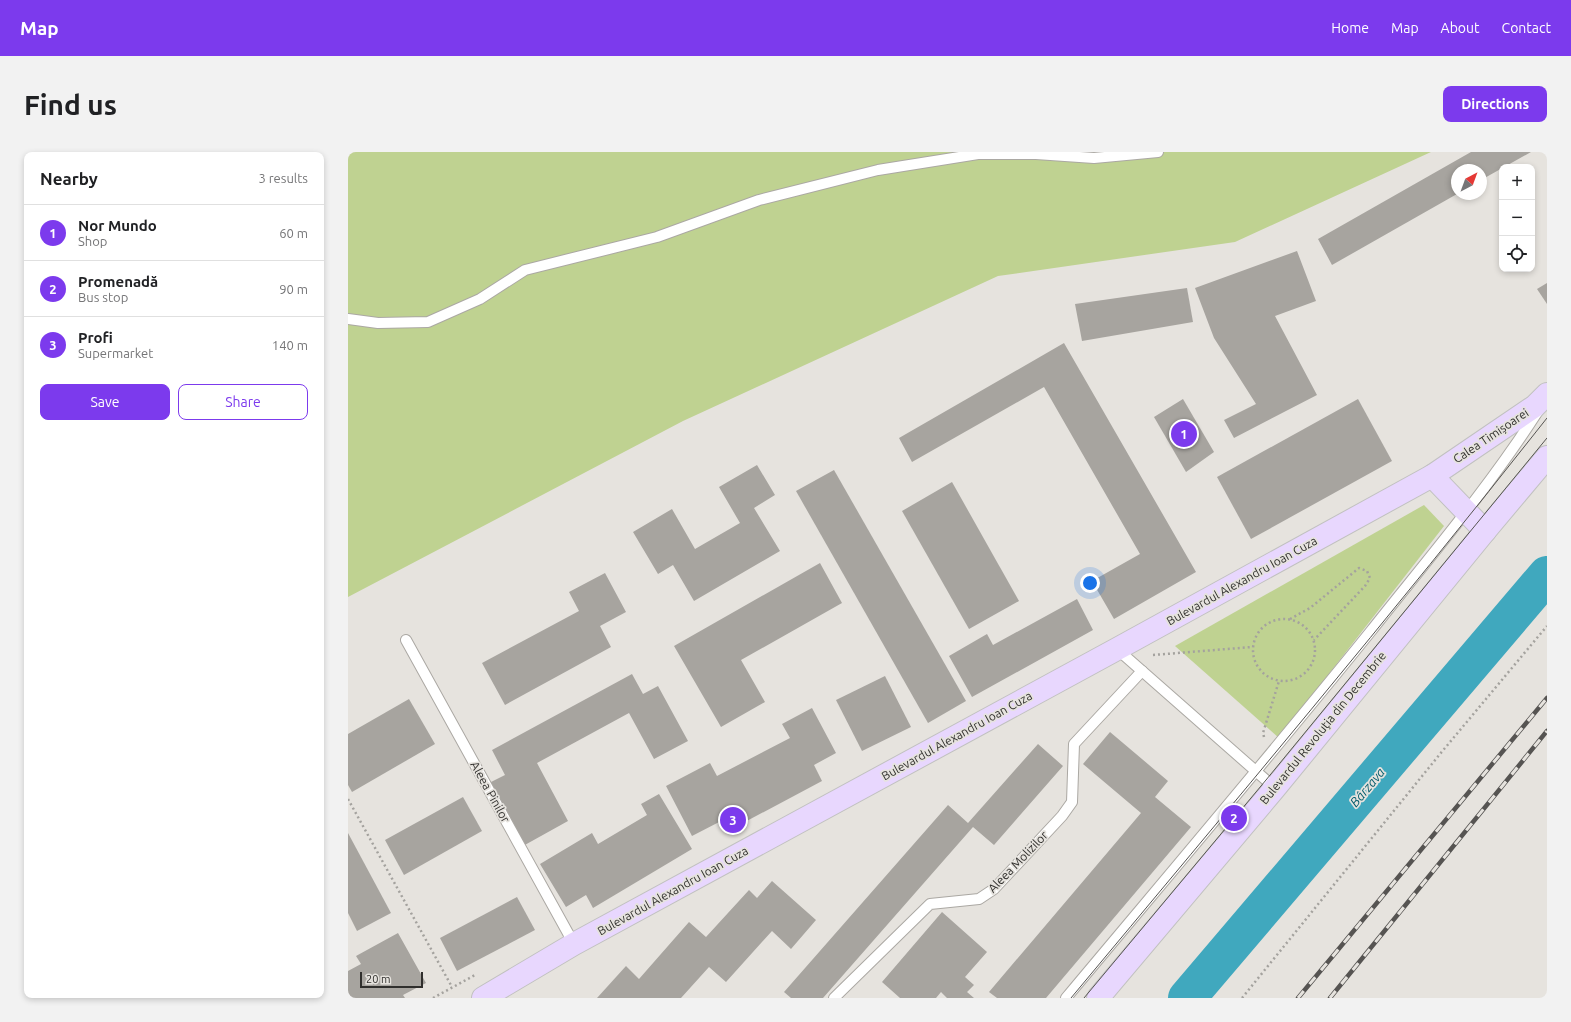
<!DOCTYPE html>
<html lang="en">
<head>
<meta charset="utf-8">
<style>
  body { margin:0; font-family:Ubuntu,sans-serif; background:#f2f2f2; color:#202124 }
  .controls { position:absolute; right:12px; top:12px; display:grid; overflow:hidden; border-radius:8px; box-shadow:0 2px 6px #0003 }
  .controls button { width:36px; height:36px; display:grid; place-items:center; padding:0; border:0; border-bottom:1px solid #e0e0e0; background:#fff; color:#202124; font:20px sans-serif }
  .compass { position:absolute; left:1103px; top:12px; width:36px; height:36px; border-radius:50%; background:#fff; box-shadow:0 2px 6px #0003; rotate:41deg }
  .scale { position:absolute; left:12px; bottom:10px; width:63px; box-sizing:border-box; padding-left:4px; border:2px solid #302f2d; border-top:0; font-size:11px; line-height:14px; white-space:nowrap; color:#302f2d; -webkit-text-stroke:3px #e6e3de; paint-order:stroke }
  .you { position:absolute; left:742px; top:431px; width:14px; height:14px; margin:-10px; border:3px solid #fff; border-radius:50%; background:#1a73e8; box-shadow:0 0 0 6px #1a73e833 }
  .badge { display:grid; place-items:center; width:26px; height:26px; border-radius:50%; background:#7c3aed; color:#fff; font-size:13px; font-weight:700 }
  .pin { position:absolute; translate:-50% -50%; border:2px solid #fff; box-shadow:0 1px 4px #0006 }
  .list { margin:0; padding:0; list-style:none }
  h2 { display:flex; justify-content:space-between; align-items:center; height:52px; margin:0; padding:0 16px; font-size:17px }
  h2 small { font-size:13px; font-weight:400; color:#757577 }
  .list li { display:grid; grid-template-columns:26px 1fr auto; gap:12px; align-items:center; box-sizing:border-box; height:56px; padding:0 16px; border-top:1px solid #e0e0e0 }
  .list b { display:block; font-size:15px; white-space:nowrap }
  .list p { margin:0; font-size:13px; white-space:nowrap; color:#757577 }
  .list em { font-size:13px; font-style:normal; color:#757577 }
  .actions { display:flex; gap:8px; padding:12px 16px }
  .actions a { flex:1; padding:9px 0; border:1px solid #7c3aed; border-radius:8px; text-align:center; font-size:14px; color:#7c3aed }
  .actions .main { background:#7c3aed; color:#fff }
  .icon { flex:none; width:22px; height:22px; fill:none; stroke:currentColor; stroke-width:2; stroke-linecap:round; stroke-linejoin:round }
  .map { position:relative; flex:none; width:1199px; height:846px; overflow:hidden; border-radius:8px }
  header { display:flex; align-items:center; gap:24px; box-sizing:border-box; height:56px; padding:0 20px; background:#7c3aed; color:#fff }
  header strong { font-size:19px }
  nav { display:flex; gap:22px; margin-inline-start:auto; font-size:14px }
  .intro { display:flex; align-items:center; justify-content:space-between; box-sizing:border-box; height:96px; padding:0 24px }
  h1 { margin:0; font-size:28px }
  .button { padding:10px 18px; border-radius:8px; background:#7c3aed; color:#fff; font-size:14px; font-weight:700 }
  main { display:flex; gap:24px; padding:0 24px }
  aside { flex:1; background:#fff; border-radius:8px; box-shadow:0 2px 6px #0003 }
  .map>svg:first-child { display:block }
  .green { fill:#bfd291 }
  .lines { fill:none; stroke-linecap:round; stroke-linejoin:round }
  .river { stroke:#40a8be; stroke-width:38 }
  .building { fill:#a7a49f }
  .lane-casing { stroke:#aba8a3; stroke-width:12 }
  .primary-casing { stroke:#c1c1c0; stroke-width:24 }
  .path { stroke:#a4a29e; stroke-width:2.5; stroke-dasharray:2 3; stroke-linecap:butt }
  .lane { stroke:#fff; stroke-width:10 }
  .primary { stroke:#e8d7fe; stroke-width:22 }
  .tram { stroke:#565452; stroke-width:1 }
  .rail-casing { stroke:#565452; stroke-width:4.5 }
  .rail { stroke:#e6e3de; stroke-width:3; stroke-dasharray:9; stroke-linecap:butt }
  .labels { text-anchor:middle; stroke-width:3.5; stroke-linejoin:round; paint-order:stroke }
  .street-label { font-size:12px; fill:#302f2d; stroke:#e6e3de }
  .water-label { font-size:13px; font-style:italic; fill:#005b6b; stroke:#e6e3de }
</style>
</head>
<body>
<header>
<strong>Map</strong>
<nav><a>Home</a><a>Map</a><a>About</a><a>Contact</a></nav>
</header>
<div class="intro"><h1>Find us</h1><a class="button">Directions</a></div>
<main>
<aside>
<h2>Nearby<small>3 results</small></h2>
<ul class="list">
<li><span class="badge">1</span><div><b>Nor Mundo</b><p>Shop</p></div><em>60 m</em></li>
<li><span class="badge">2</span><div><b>Promenadă</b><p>Bus stop</p></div><em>90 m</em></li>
<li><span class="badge">3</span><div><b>Profi</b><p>Supermarket</p></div><em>140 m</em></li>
</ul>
<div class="actions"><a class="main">Save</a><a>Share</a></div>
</aside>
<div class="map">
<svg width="1199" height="846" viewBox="0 0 1199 846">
  <rect width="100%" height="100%" fill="#e6e3de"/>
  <g class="green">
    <path d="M 0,0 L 1083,0 L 887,90 L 650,124 L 335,269 L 0,445 Z"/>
    <path d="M 1076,353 L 1096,374 L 931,586 L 827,494 Z"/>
  </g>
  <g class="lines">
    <path class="river" d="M 839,846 L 1199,423"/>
  </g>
  <g class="building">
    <path d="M 1123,0 L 1183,0 L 1133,28 L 1133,18 L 1109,18 L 1109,42 L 984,113 L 970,87 Z"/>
    <path d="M 949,99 L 968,149 L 927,164 L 969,243 L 886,286 L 876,268 L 908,252 L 866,186 L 847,136 Z"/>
    <path d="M 1199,131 L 1199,152 L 1189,137 Z"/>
    <path d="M 839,136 L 845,170 L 734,189 L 727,152 Z"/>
    <path d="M 716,191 L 848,420 L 766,467 L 744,429 L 792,402 L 696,235 L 564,310 L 551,286 Z"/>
    <path d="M 835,247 L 866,300 L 838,320 L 806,265 Z"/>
    <path d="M 1010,247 L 1044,309 L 903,387 L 869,325 Z"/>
    <path d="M 409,313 L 427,343 L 406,356 L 432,399 L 346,449 L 325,413 L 310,422 L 285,380 L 324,357 L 347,397 L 392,371 L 371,335 Z"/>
    <path d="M 486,318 L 618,549 L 580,571 L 448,339 Z"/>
    <path d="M 604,330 L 671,449 L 621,477 L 554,359 Z"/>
    <path d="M 472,411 L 494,451 L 393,508 L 417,550 L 373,575 L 326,494 Z"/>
    <path d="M 257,421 L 278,460 L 252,474 L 263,495 L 157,553 L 134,511 L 231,459 L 221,440 Z"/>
    <path d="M 729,447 L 745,478 L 624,545 L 601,504 L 639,482 L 645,493 Z"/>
    <path d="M 284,522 L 295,542 L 310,534 L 340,589 L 306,607 L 281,561 L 189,611 L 220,669 L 175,694 L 141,631 L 157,623 L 144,598 Z"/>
    <path d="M 537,524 L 563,575 L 514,599 L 488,548 Z"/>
    <path d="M 61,547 L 87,592 L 4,640 L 0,633 L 0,582 Z"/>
    <path d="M 464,556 L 488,601 L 466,613 L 474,629 L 380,679 L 375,668 L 344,684 L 318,634 L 362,611 L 369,624 L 442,586 L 434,572 Z"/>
    <path d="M 762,580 L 820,629 L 807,645 L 843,675 L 698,846 L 649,846 L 641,840 L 793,661 L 735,612 Z"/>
    <path d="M 690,592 L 715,614 L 646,693 L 625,675 L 475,846 L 443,846 L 436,840 L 600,653 L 620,671 Z"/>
    <path d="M 311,642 L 344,697 L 245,756 L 238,743 L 218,755 L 192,712 L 244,681 L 250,692 L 299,663 L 293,652 Z"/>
    <path d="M 115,645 L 134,679 L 56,723 L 37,688 Z"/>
    <path d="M 0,681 L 43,761 L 9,779 L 0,761 Z"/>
    <path d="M 424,729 L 468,768 L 443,797 L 424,779 L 378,830 L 361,815 L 333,846 L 249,846 L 278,814 L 291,827 L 341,770 L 358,785 L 401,738 L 409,746 Z"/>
    <path d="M 169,745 L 187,778 L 109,819 L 92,786 Z"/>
    <path d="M 594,760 L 639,800 L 617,825 L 626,833 L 619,840 L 626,846 L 599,846 L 593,840 L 588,846 L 552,846 L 534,830 Z"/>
    <path d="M 50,781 L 78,831 L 55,843 L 57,846 L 0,846 L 0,819 L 13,812 L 8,804 Z"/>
  </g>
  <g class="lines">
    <g class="lane-casing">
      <g id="lane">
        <path d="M 0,167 L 30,171 L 80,170 L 132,147 L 177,118 L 309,85 L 411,48 L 530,18 L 630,2 L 688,2 L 746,6 L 810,0"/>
        <path d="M 58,488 L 226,792"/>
        <path d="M 769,497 L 927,636"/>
        <path d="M 486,846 L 582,752 L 631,747 L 646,737 L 714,664 L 724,650 L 726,592 L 794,519"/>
        <path d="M 718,846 C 820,724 923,603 1023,479 C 1080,407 1140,337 1190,259"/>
      </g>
    </g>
    <g class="primary-casing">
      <g id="primary">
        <path d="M 1084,324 L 1137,379"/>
        <path d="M 135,846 L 226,792 L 769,497 L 1084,324 L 1187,254 L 1199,242"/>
        <path d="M 750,846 L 927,636 L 1137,379 L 1199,305"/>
      </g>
    </g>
    <g class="path">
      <circle cx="936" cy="498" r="31"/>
      <path d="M 942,467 L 962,456 L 1011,416 L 1019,419 L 1022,426 L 1017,434 L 966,488"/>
      <path d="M 805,503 L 904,495"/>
      <path d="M 916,585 L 915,581 L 931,529"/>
      <path d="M 0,647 L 104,835"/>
      <path d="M 85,846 L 127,823"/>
      <path d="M 894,846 L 1092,602 L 1199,474"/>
    </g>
    <use href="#lane" class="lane"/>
    <use href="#primary" class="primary"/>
    <g class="tram">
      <path d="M 723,846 C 883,654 1044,463 1199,266"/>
      <path d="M 736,846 L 918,628 L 1199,286"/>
    </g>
    <g class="rail-casing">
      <g id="rail">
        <path d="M 950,846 L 1199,546"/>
        <path d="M 982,846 L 1199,579"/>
      </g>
    </g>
    <use href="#rail" class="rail"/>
  </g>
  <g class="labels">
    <g class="street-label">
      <text transform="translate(1143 284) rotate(-34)" y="4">Calea Timișoarei</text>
      <text transform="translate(894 429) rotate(-29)" y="4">Bulevardul Alexandru Ioan Cuza</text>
      <text transform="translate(975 576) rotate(-51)" y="4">Bulevardul Revoluția din Decembrie</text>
      <text transform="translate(609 584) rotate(-29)" y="4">Bulevardul Alexandru Ioan Cuza</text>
      <text transform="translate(142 640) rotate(61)" y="4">Aleea Pinilor</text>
      <text transform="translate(670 710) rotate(-46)" y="4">Aleea Molizilor</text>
      <text transform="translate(325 739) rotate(-29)" y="4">Bulevardul Alexandru Ioan Cuza</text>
    </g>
    <g class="water-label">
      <text transform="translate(1019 635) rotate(-50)" y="5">Bârzava</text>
    </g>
  </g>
</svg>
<div class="controls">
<button>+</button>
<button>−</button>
<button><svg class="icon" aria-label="locate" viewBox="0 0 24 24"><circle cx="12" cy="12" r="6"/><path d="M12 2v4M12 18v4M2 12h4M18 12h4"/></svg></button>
</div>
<svg class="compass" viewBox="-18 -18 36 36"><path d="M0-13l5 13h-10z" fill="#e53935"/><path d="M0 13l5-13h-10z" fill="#757577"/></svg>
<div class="scale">20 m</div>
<div class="you"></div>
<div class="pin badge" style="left:836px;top:282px">1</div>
<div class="pin badge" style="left:886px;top:666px">2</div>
<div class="pin badge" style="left:385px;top:668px">3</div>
</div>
</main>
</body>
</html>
